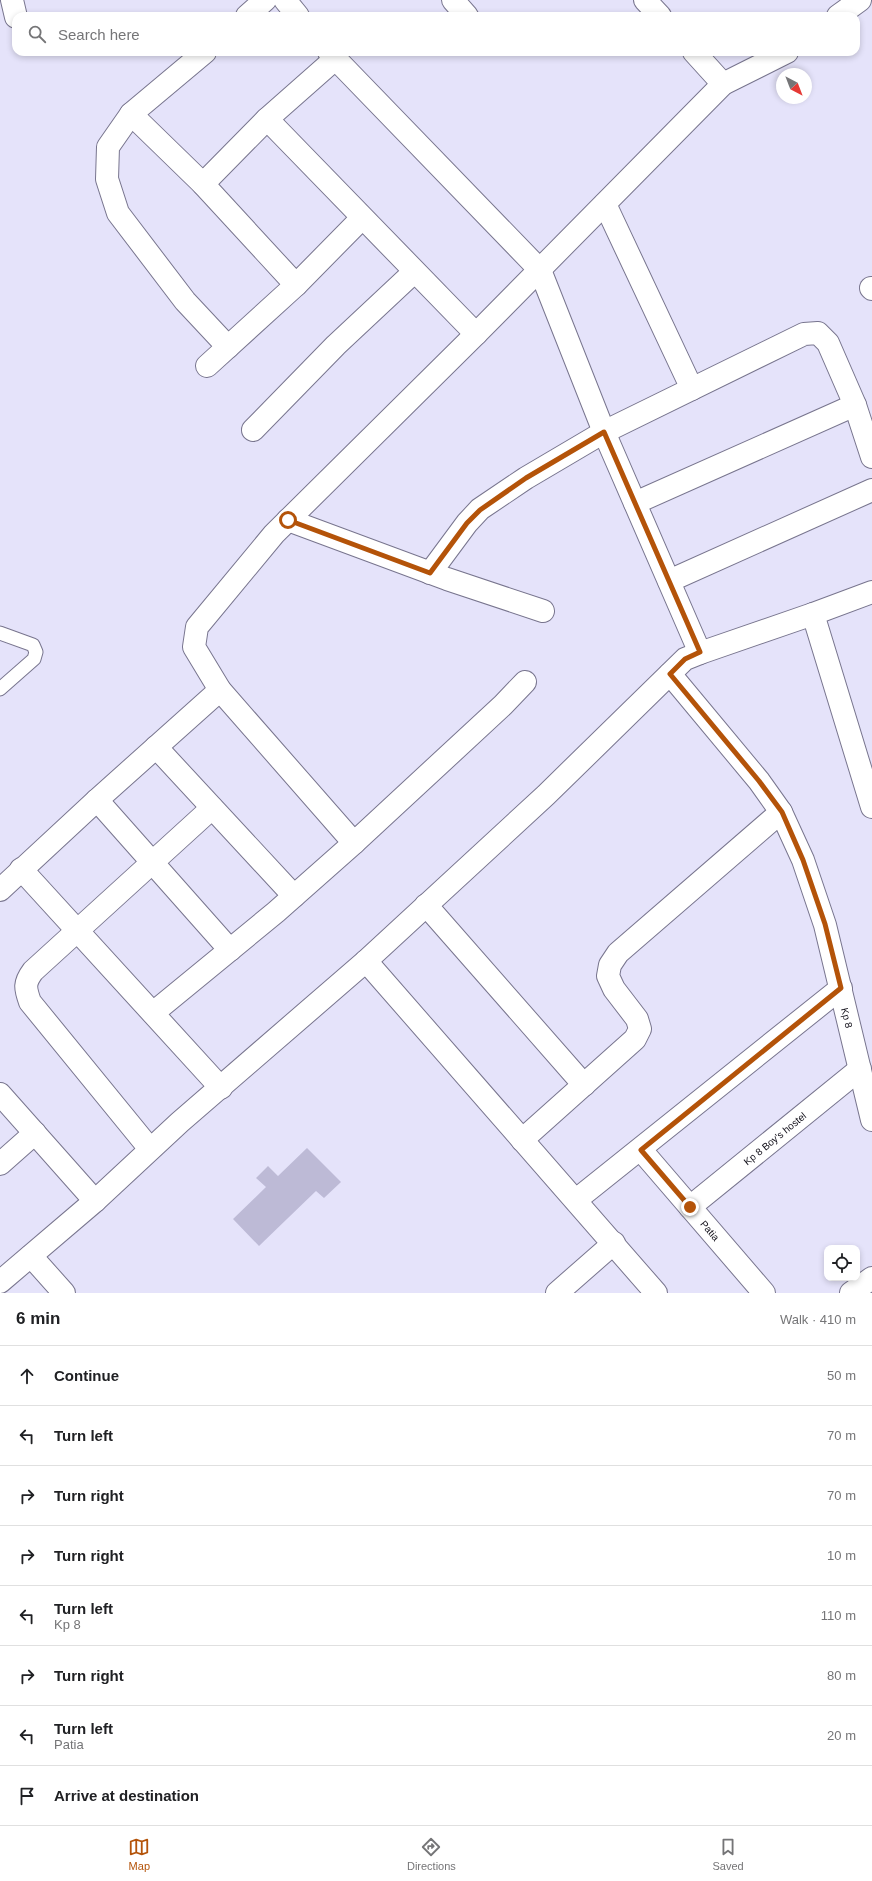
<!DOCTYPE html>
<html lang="en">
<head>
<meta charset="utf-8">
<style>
  body { margin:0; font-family:Arial,sans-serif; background:#f6f6f6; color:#202124 }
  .controls { position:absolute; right:12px; bottom:12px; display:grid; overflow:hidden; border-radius:8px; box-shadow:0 2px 6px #0003 }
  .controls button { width:36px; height:36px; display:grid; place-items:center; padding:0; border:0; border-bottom:1px solid #e0e0e0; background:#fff; color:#202124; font:20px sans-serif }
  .compass { position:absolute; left:776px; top:68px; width:36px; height:36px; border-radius:50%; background:#fff; box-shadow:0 2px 6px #0003; rotate:138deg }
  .stop { position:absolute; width:12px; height:12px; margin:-9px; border:3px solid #b45309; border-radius:50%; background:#fff }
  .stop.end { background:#b45309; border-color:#fff; box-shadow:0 1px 4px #0008 }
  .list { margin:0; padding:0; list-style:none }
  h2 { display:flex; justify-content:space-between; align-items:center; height:52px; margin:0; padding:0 16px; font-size:17px }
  h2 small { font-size:13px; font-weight:400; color:#757577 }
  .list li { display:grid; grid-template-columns:26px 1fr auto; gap:12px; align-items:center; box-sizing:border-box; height:60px; padding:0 16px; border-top:1px solid #e0e0e0 }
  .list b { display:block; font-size:15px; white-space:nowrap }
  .list p { margin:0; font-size:13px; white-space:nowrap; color:#757577 }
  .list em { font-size:13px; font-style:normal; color:#757577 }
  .icon { flex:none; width:22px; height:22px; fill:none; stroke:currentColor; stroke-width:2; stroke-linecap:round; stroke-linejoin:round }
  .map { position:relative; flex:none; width:872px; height:1293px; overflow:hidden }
  .search { position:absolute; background:#fff; box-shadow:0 2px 6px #0003; left:12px; right:12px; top:12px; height:44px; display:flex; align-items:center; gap:10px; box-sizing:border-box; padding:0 14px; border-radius:12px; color:#757577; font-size:15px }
  .sheet { height:532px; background:#fff }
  nav { display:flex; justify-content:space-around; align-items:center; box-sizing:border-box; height:56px; border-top:1px solid #e0e0e0; background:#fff; font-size:11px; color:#757577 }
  nav a { display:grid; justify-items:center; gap:2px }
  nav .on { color:#b45309 }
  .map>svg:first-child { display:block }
  .building { fill:#bdbad6 }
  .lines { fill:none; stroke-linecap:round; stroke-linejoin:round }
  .lane-casing { stroke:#78758e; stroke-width:15 }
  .street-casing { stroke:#78758e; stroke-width:24 }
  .lane { stroke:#fff; stroke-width:13 }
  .street { stroke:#fff; stroke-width:22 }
  .route { stroke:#b45309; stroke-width:5 }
  .labels { text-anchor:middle; stroke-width:3.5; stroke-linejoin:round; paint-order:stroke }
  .street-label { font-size:10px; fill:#12101a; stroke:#fff }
</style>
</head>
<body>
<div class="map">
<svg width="872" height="1293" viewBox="0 0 872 1293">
  <rect width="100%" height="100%" fill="#e5e3fa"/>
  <path class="building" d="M 307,1148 L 341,1182 L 324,1198 L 316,1191 L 259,1246 L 233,1219 L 266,1187 L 256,1178 L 268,1166 L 278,1176 Z"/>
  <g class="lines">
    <g class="lane-casing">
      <path id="lane" d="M 0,633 L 33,645 L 36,652 L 34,659 L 0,689"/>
    </g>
    <g class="street-casing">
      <g id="street">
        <path d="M 12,0 L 16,17"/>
        <path d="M 285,0 L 298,16"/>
        <path d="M 453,0 L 467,16"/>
        <path d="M 645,0 L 660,16"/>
        <path d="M 247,16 L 265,0"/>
        <path d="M 838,16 L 860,0"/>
        <path d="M 205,52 L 131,114 L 108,147 L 107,179 L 118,213 L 185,301 L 228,347"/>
        <path d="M 329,52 L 540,270 L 604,432 L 700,653"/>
        <path d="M 694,52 L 723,84"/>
        <path d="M 131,114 L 203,184 L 296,285"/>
        <path d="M 267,119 L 476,334"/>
        <path d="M 203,184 L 267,119 L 335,59"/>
        <path d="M 605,204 L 692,389"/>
        <path d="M 871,288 L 872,289"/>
        <path d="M 207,366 L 296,285 L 362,218"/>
        <path d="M 253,430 L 336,345 L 414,272"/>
        <path d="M 635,503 L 855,405"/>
        <path d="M 288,520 L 447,579 L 543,611"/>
        <path d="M 430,573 L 467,523 L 480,509 L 526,478 L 604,432 L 804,334 L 818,333 L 828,343 L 855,405 L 872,457"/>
        <path d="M 669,581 L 872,490"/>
        <path d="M 813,614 L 872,807"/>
        <path id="s1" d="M 670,674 L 759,781 L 781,812 L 803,860 L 825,925 L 872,1120"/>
        <path d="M 156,747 L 294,896"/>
        <path d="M 97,800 L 230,950"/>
        <path d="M 354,843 L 220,690 L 194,647 L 197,627 L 274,534 L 476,334 L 723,84 L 787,52"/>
        <path d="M 21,869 L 221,1088"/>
        <path d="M 0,890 L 97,800 L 220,690"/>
        <path d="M 426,905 L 584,1085"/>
        <path d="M 366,961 L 656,1293"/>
        <path d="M 153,1013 L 276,912 L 354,843 L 503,705 L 525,682"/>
        <path d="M 0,1094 L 95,1201"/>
        <path d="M 522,1140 L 635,1039 L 640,1029 L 637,1019 L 614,989 L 608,976 L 610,965 L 618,953 L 781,812"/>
        <path d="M 150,1149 L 30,1002 C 25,988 24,983 33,971 L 212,808"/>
        <path id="s2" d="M 641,1150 L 764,1293"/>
        <path d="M 0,1164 L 35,1133"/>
        <path d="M 576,1200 L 841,988"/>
        <path id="s3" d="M 690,1207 L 860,1069"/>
        <path d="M 31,1256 L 64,1293"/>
        <path d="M 0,1282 L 95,1201 L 180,1122 L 366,961 L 546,795 L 685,659 L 700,653 L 813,614 L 872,592"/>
        <path d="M 557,1293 L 614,1243"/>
        <path d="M 851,1293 L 872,1278"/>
      </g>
    </g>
    <use href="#lane" class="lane"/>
    <use href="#street" class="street"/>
  </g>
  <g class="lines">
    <path class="route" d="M 288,520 L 430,573 L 467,523 L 480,510 L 526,478 L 604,432 L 700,652 L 685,659 L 670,674 L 759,781 L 782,812 L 803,860 L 825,924 L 841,988 L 641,1150 L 690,1207"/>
  </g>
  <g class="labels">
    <g class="street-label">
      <text dy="4" stroke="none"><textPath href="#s1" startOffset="394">Kp 8</textPath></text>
      <text dy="4" stroke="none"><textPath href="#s3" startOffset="109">Kp 8 Boy's hostel</textPath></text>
      <text dy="4" stroke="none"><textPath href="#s2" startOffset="106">Patia</textPath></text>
    </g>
  </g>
</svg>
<div class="controls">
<button><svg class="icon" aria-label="locate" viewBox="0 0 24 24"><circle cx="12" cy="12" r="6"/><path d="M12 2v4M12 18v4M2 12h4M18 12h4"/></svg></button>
</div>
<svg class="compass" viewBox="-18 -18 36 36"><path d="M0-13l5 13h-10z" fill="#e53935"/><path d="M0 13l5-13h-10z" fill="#757577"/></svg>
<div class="stop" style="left:288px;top:520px"></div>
<div class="stop end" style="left:690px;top:1207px"></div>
<div class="search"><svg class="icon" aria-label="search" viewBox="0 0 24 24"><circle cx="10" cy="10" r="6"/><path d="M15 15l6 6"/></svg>Search here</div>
</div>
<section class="sheet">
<h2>6 min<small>Walk · 410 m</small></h2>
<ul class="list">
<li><svg class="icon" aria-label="ahead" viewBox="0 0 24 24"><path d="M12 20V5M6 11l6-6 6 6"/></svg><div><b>Continue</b></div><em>50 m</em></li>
<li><svg class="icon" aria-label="left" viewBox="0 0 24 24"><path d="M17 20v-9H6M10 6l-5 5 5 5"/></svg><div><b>Turn left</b></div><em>70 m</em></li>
<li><svg class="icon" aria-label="right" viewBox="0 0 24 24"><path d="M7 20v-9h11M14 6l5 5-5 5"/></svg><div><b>Turn right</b></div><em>70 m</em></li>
<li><svg class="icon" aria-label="right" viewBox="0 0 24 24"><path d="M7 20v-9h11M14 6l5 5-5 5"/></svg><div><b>Turn right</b></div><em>10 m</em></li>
<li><svg class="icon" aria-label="left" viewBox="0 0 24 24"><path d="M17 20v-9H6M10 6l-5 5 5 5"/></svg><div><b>Turn left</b><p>Kp 8</p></div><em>110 m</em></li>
<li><svg class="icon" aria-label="right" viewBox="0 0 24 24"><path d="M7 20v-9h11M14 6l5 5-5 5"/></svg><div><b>Turn right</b></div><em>80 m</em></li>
<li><svg class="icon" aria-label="left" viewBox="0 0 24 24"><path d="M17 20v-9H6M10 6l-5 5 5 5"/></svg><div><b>Turn left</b><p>Patia</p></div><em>20 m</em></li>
<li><svg class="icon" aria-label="arrive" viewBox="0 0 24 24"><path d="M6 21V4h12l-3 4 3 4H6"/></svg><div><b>Arrive at destination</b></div></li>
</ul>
</section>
<nav>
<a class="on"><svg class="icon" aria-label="map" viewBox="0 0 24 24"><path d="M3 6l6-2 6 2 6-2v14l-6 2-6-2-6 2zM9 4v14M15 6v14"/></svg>Map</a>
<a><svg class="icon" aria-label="directions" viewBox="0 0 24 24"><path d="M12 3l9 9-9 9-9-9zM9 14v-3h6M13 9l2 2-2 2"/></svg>Directions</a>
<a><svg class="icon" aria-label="saved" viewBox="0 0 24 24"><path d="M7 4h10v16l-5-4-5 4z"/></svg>Saved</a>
</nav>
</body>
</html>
